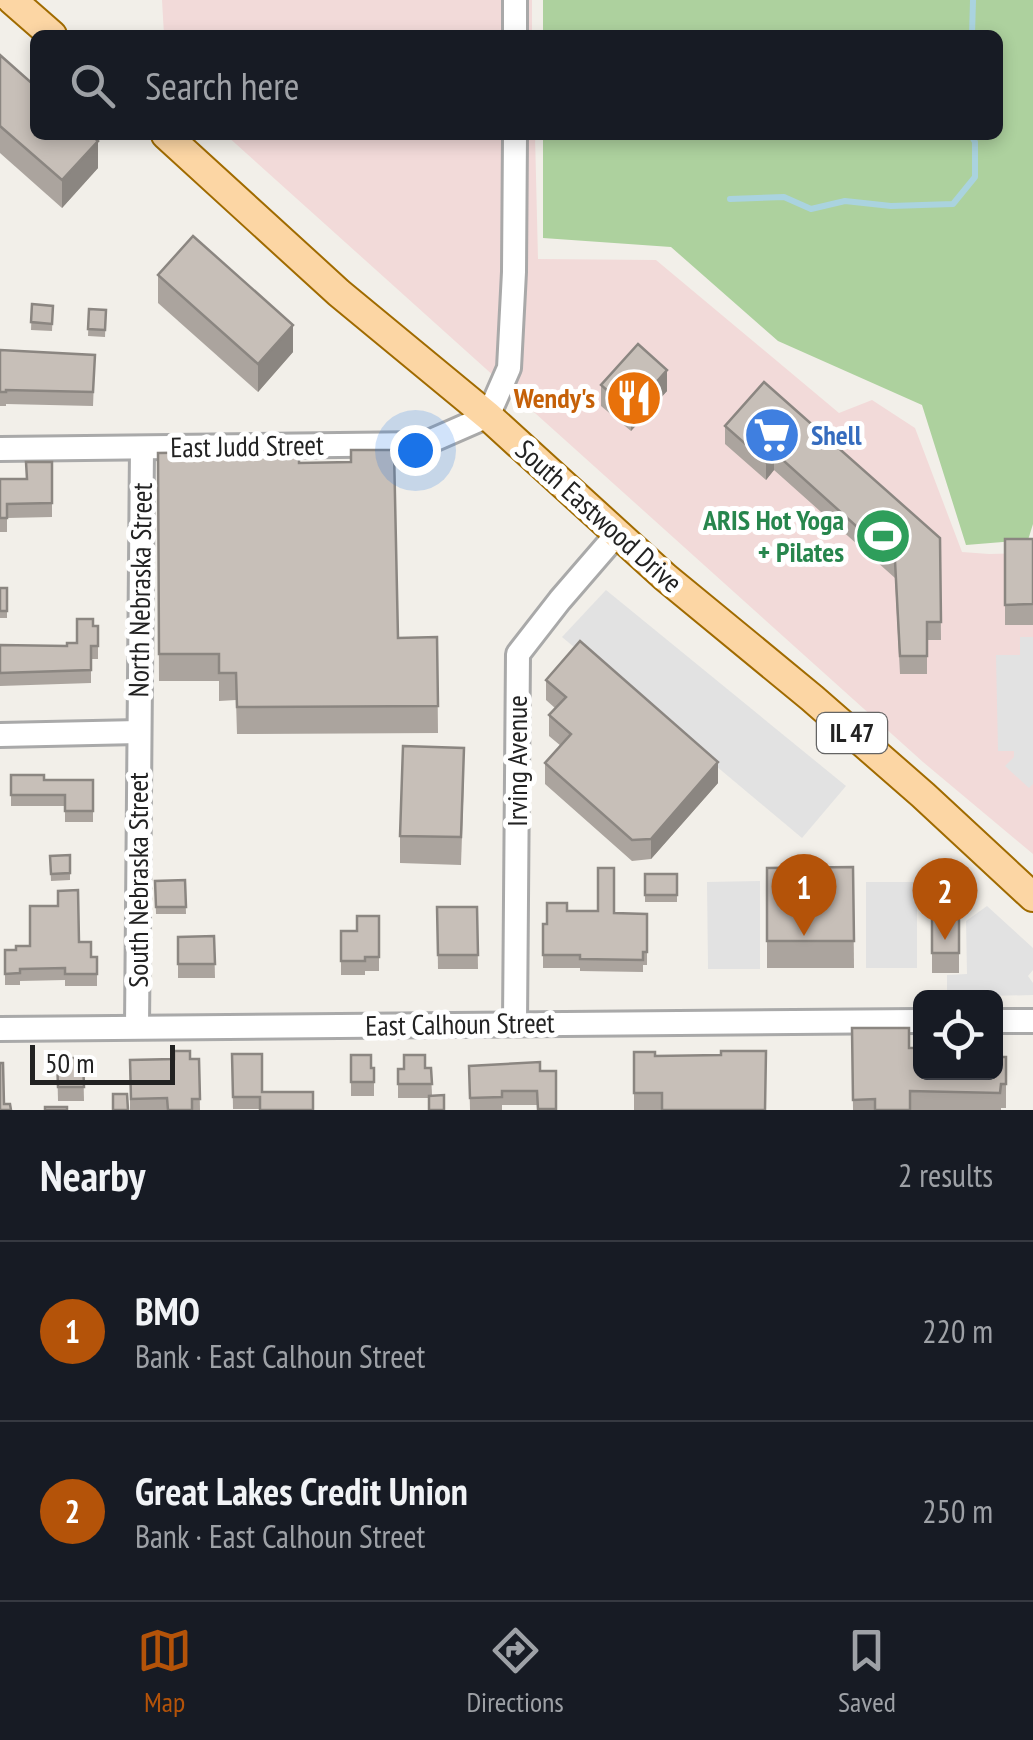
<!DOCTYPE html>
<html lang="en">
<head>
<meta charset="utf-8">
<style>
  body { margin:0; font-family:"PT Sans Narrow",sans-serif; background:#20242c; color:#f1f3f6 }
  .controls { position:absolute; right:30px; bottom:30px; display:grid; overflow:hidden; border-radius:15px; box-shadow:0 5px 15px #0003 }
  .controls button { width:90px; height:90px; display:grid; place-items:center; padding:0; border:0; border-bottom:2px solid #363941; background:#171b24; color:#f1f3f6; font:50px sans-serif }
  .scale { position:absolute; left:30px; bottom:25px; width:145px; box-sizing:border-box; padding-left:10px; border:5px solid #222; border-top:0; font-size:28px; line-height:35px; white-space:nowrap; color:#222; -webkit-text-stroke:8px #fff; paint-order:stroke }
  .you { position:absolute; left:415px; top:450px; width:35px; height:35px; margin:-25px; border:8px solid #fff; border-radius:50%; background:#1a73e8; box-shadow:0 0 0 15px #1a73e833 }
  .badge { display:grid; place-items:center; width:65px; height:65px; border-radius:50%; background:#b45309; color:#fff; font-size:32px; font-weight:700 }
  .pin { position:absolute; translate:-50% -82px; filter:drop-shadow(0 2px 5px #0008) }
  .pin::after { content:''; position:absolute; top:52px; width:35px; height:30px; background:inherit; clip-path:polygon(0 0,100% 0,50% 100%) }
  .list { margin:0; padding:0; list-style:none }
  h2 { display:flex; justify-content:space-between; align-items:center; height:130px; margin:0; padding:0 40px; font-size:42px }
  h2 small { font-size:32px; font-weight:400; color:#9ea1a6 }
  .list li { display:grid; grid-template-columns:65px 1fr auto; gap:30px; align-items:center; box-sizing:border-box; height:180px; padding:0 40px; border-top:2px solid #363941 }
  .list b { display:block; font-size:38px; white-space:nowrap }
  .list p { margin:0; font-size:32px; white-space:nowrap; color:#9ea1a6 }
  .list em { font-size:32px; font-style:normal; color:#9ea1a6 }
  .icon { flex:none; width:55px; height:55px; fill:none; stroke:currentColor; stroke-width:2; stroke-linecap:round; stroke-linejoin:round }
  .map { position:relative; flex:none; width:1033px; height:1110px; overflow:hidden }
  .search { position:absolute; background:#171b24; box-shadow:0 5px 15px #0003; left:30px; right:30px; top:30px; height:110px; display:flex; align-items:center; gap:25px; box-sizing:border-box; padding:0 35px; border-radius:15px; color:#9ea1a6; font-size:38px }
  .sheet { height:490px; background:#171b24 }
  nav { display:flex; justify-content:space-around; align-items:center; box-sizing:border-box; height:140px; border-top:2px solid #363941; background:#171b24; font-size:28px; color:#9ea1a6 }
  nav a { display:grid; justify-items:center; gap:5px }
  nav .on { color:#b45309 }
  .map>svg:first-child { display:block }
  .commercial { fill:#f2dad9 }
  .forest { fill:#add19e }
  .parking { fill:#e2e2e2 }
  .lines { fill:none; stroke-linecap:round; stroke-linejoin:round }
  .stream { stroke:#aad3df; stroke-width:6 }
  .minor-casing { stroke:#a9a9a9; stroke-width:28 }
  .major-casing { stroke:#a06b00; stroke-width:32 }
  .minor { stroke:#fff; stroke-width:22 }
  .major { stroke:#fcd6a4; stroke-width:28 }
  .wall { fill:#aba49e }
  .shaded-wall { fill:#8b8681 }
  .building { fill:#c7bfb8; stroke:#8b8681; stroke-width:2.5 }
  .labels { text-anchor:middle; stroke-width:10; stroke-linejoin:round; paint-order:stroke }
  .shield { fill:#fff; stroke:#646464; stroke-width:2.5 }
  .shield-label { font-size:25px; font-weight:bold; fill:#222 }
  .food-label { font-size:28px; font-weight:bold; fill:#c56008; stroke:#fff; text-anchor:end }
  .shop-label { font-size:28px; font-weight:bold; fill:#366cbe; stroke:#fff; text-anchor:start }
  .street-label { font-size:28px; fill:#222; stroke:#fff }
  .leisure-label { font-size:28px; font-weight:bold; fill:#27864d; stroke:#fff; text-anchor:end }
</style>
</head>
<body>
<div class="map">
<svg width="1033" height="1110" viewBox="0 0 1033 1110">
  <rect width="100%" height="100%" fill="#f2efe9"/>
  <g class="commercial">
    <path d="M 162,0 L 532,0 L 532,35 L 164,35 Z"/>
    <path d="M 226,135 L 535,135 L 538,259 L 656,260 L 839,413 L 872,400 L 915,428 L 962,552 L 989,554 L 1033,553 L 1033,854 L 923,762 Z"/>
  </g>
  <path class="forest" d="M 543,0 L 1033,0 L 1033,524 L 1028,540 L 966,545 L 922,405 L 778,341 L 671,247 L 543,238 L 543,135 L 998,135 L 998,35 L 543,35 Z"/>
  <g class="parking">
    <path d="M 606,590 L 846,786 L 802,838 L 562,637 Z"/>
    <path d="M 1020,637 L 1033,637 L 1033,784 L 1029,788 L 1005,766 L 1014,757 L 1014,751 L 998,751 L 996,655 L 1020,655 Z"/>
    <path d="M 760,881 L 760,969 L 708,969 L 707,882 Z"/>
    <rect x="866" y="882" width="51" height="86"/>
    <path d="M 987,906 L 1033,948 L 1033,970 L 1028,976 L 1033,983 L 1033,995 L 947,997 L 947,975 L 967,974 L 966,921 Z"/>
  </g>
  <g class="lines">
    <g class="stream">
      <path d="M 972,35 L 973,0"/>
      <path d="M 730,199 L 784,197 L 811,209 L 845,201 L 891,206 L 953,204 L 975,177 L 975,142 L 971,135"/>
    </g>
    <g class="minor-casing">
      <g id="minor">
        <path d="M 515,35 L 515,0"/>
        <path d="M 0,449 L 424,444 L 488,416 L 509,368 L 514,272 L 515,135"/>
        <path d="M 0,735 L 139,732"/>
        <path d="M 996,1021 L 1033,1021"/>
        <path d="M 515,1023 L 518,654 L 560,600 L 617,534"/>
        <path d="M 137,1027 L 142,448"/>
        <path d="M 0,1029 L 920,1021"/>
      </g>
    </g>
    <g class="major-casing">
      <g id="major">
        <path d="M 12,0 L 52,35"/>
        <path d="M 166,135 L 339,293 L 488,416 L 665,577 L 812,698 L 923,795 L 1033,897"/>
      </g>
    </g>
    <use href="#minor" class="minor"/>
    <use href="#major" class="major"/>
  </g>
  <g class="wall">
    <path d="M 0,55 L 98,168 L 62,208 L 0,153 Z"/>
    <path d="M 158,275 L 293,352 L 258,392 L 158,303 Z"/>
    <path d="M 32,304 L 53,306 L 52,331 L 31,330 Z"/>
    <path d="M 89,309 L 106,310 L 105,337 L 88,336 Z"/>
    <path d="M 0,350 L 95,355 L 93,406 L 6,404 L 6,406 L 0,406 Z"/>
    <path d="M 601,385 L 667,391 L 631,431 L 601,406 Z"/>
    <path d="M 725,426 L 940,538 L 941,640 L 927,640 L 927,674 L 900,674 L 895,578 L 774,470 L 766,480 L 725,444 Z"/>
    <path d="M 158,453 L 299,463 L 398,638 L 437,637 L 438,733 L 237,734 L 236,700 L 219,701 L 219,681 L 159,681 Z"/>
    <path d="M 52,462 L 52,517 L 7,518 L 7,532 L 0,532 L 0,479 L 26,479 Z"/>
    <rect x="1005" y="539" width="28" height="86"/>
    <rect x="0" y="588" width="7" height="30"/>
    <path d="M 93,626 L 98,626 L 98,659 L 91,659 L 91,683 L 0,686 L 0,645 L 67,646 L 77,643 Z"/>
    <path d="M 546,680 L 718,783 L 651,859 L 632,861 L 545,784 L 545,763 L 561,746 L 549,736 L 549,715 L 555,708 L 546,700 Z"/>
    <path d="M 11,775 L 44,780 L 93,780 L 93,822 L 65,822 L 65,806 L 11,806 Z"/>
    <path d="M 464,776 L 461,865 L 400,863 L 400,836 Z"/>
    <path d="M 70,855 L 70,880 L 51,881 L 50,856 Z"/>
    <path d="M 853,867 L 854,968 L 767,968 L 767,868 Z"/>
    <rect x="645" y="874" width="32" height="28"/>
    <path d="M 932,879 L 959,890 L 959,973 L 932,973 Z"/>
    <path d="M 185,880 L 186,914 L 156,914 L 155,881 Z"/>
    <path d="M 58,906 L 79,942 L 91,957 L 97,957 L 97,986 L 65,986 L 65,980 L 20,981 L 20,985 L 5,985 L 5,950 L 16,950 L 30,946 Z"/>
    <path d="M 437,907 L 477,907 L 478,969 L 438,969 Z"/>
    <path d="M 567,911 L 647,914 L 647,965 L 643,965 L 643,972 L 580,971 L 580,968 L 543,968 L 543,924 L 547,924 Z"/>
    <path d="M 379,916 L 379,971 L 365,971 L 365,975 L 341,975 L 341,931 L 357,931 Z"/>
    <path d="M 214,936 L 215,978 L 178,978 L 178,937 Z"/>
    <path d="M 852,1028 L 909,1048 L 920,1072 L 1006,1057 L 1006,1108 L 1001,1108 L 1001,1110 L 853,1110 Z"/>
    <path d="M 634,1052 L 655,1056 L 765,1110 L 634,1110 Z"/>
    <path d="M 232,1054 L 262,1092 L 260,1109 L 233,1109 Z"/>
    <path d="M 351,1055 L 371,1068 L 374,1068 L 374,1096 L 351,1096 Z"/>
    <path d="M 57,1058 L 83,1058 L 84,1101 L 58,1101 Z"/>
    <path d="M 199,1059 L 200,1110 L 130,1110 L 130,1060 Z"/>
    <path d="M 540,1062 L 537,1105 L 502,1105 L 502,1110 L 470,1110 L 469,1066 Z"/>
    <path d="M 431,1068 L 432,1096 L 429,1098 L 398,1098 L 398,1069 Z"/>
  </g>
  <g class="shaded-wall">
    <path d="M 98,141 L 98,168 L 62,208 L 62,180 Z"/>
    <path d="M 293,325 L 293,352 L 258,392 L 258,364 Z"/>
    <path d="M 667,370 L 667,391 L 631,431 L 631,411 Z"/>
    <path d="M 774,452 L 774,470 L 766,480 L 766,462 Z"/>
    <path d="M 718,762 L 718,783 L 651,859 L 651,839 Z"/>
  </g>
  <g class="building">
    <path d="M 0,55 L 35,86 L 35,135 L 91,135 L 98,141 L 62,180 L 0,126 Z"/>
    <path d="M 193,236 L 293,325 L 258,364 L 158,275 Z"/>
    <path d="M 32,304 L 53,306 L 52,324 L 31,322 Z"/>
    <path d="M 89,309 L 106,310 L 105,330 L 88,329 Z"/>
    <path d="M 638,344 L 667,370 L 631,411 L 601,385 Z"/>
    <path d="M 0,350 L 95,355 L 93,392 L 6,390 L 6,392 L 0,392 Z"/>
    <path d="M 764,382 L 940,538 L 941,622 L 927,622 L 927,656 L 900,656 L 895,561 L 774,452 L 766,462 L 725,426 Z"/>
    <path d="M 351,450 L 394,450 L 398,638 L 437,637 L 438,706 L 237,707 L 236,673 L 219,673 L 219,654 L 159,654 L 158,453 L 299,451 L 299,463 L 351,462 Z"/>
    <path d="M 26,462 L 52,462 L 52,503 L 7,504 L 7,518 L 0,518 L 0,479 L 27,479 Z"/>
    <path d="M 1005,539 L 1033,539 L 1033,604 L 1005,605 Z"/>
    <rect x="0" y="588" width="7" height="23"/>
    <path d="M 77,619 L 93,619 L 93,626 L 98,626 L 98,646 L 91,646 L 91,670 L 0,673 L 0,645 L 67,646 L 67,643 L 77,643 Z"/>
    <path d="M 580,641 L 718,762 L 651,839 L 632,840 L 545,763 L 571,734 L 549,715 L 566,697 L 546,680 Z"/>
    <path d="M 403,746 L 464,748 L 461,837 L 400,836 Z"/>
    <path d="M 11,775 L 44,775 L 44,780 L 93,780 L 93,811 L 65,811 L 65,795 L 11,795 Z"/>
    <path d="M 70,855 L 70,873 L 51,874 L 50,856 Z"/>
    <path d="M 853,867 L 854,941 L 767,941 L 767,868 Z"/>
    <path d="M 598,868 L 614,868 L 614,913 L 647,914 L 647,952 L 643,952 L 643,960 L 580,959 L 580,955 L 543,955 L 543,924 L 547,924 L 547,903 L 567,903 L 567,911 L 598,911 Z"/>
    <rect x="645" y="874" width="32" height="21"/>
    <path d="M 932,879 L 945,879 L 959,890 L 959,953 L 932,953 Z"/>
    <path d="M 185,880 L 186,907 L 156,907 L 155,881 Z"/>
    <path d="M 78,890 L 79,942 L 91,942 L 91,957 L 97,957 L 97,974 L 65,974 L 65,968 L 20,969 L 20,973 L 5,974 L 5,950 L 16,950 L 16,946 L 30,946 L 30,906 L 58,906 L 58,891 Z"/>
    <path d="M 437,907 L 477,907 L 478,955 L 438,955 Z"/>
    <path d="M 357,916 L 379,916 L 379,957 L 365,957 L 365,961 L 341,961 L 341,931 L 357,931 Z"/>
    <path d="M 214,936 L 215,964 L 178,964 L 178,937 Z"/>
    <path d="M 852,1028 L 909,1028 L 909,1048 L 920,1048 L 920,1072 L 996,1072 L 996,1057 L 1006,1057 L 1006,1084 L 1001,1084 L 1000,1093 L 910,1091 L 910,1110 L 875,1110 L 875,1099 L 853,1100 Z"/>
    <path d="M 174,1051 L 190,1051 L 190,1059 L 199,1059 L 200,1099 L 192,1099 L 192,1110 L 168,1110 L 167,1098 L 131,1099 L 130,1060 L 174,1059 Z"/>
    <path d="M 721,1051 L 766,1051 L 765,1110 L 662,1110 L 662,1093 L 634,1093 L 634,1052 L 655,1052 L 655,1056 L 721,1055 Z"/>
    <path d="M 232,1054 L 262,1054 L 262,1092 L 313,1092 L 313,1110 L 260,1110 L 260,1097 L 233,1097 Z"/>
    <path d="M 351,1055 L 371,1055 L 371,1068 L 374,1068 L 374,1082 L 351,1082 Z"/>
    <path d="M 404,1055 L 425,1055 L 425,1068 L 431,1068 L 432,1084 L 398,1084 L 398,1069 L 404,1069 Z"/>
    <path d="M 57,1058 L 83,1058 L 84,1087 L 58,1087 Z"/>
    <path d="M 540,1062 L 540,1071 L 556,1071 L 556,1109 L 538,1109 L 537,1091 L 502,1091 L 502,1097 L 470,1098 L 469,1066 Z"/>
    <path d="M 0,1063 L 3,1063 L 4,1104 L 10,1104 L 11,1110 L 0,1110 Z"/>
    <path d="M 113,1094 L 127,1094 L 128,1110 L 113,1110 Z"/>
    <path d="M 444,1095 L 444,1110 L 429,1110 L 429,1096 Z"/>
    <rect x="45" y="1107" width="22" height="3"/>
  </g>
  <defs>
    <g id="restaurant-disc" transform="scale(2.875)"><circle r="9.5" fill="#e8710a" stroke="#fff"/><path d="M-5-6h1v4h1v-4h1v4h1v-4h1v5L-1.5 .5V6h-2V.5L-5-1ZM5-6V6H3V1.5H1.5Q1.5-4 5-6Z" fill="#fff"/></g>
    <g id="supermarket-disc" transform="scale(2.875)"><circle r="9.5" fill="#3f7fe0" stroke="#fff"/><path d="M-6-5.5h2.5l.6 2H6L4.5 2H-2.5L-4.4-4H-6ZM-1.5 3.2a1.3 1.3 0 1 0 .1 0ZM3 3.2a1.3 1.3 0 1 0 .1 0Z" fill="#fff"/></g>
    <g id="stadium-disc" transform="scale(2.875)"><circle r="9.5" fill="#2e9e5b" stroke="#fff"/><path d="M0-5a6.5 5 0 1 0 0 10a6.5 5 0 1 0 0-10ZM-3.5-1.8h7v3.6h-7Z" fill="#fff"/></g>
  </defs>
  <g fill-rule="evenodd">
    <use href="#restaurant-disc" x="634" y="398"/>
    <use href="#supermarket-disc" x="772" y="435"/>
    <use href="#stadium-disc" x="883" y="536"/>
  </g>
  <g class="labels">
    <rect class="shield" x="817" y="713" width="70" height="40" rx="8"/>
    <g class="shield-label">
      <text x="852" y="742">IL 47</text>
    </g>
    <g class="food-label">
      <text x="595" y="408">Wendy's</text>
    </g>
    <g class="shop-label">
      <text x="811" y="445">Shell</text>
    </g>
    <g class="street-label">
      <text transform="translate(247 446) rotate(-1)" y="10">East Judd Street</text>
      <text transform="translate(599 516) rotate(42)" y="10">South Eastwood Drive</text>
      <text transform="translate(140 590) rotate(-89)" y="10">North Nebraska Street</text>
      <text transform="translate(517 761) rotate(-90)" y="10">Irving Avenue</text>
      <text transform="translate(138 880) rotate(-90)" y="10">South Nebraska Street</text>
      <text transform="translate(460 1024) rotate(-1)" y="10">East Calhoun Street</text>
    </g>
    <g class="leisure-label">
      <text x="844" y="530">ARIS Hot Yoga<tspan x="844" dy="32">+ Pilates</tspan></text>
    </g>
  </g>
</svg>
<div class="controls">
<button><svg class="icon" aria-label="locate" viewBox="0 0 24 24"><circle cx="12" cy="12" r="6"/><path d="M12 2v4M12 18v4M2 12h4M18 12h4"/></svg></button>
</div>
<div class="scale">50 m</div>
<div class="you"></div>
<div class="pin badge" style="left:804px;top:936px">1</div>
<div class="pin badge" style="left:945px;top:940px">2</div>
<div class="search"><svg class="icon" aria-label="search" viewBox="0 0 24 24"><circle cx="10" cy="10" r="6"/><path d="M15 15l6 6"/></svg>Search here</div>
</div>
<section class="sheet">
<h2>Nearby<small>2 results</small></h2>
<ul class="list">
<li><span class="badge">1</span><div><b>BMO</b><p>Bank · East Calhoun Street</p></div><em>220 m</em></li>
<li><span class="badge">2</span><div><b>Great Lakes Credit Union</b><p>Bank · East Calhoun Street</p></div><em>250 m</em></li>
</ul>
</section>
<nav>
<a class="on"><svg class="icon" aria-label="map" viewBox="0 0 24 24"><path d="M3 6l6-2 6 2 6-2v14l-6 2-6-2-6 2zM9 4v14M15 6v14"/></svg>Map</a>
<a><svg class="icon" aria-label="directions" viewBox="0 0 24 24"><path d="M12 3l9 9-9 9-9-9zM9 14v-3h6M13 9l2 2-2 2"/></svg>Directions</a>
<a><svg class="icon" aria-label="saved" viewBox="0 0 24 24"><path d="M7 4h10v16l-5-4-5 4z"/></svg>Saved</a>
</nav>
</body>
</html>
